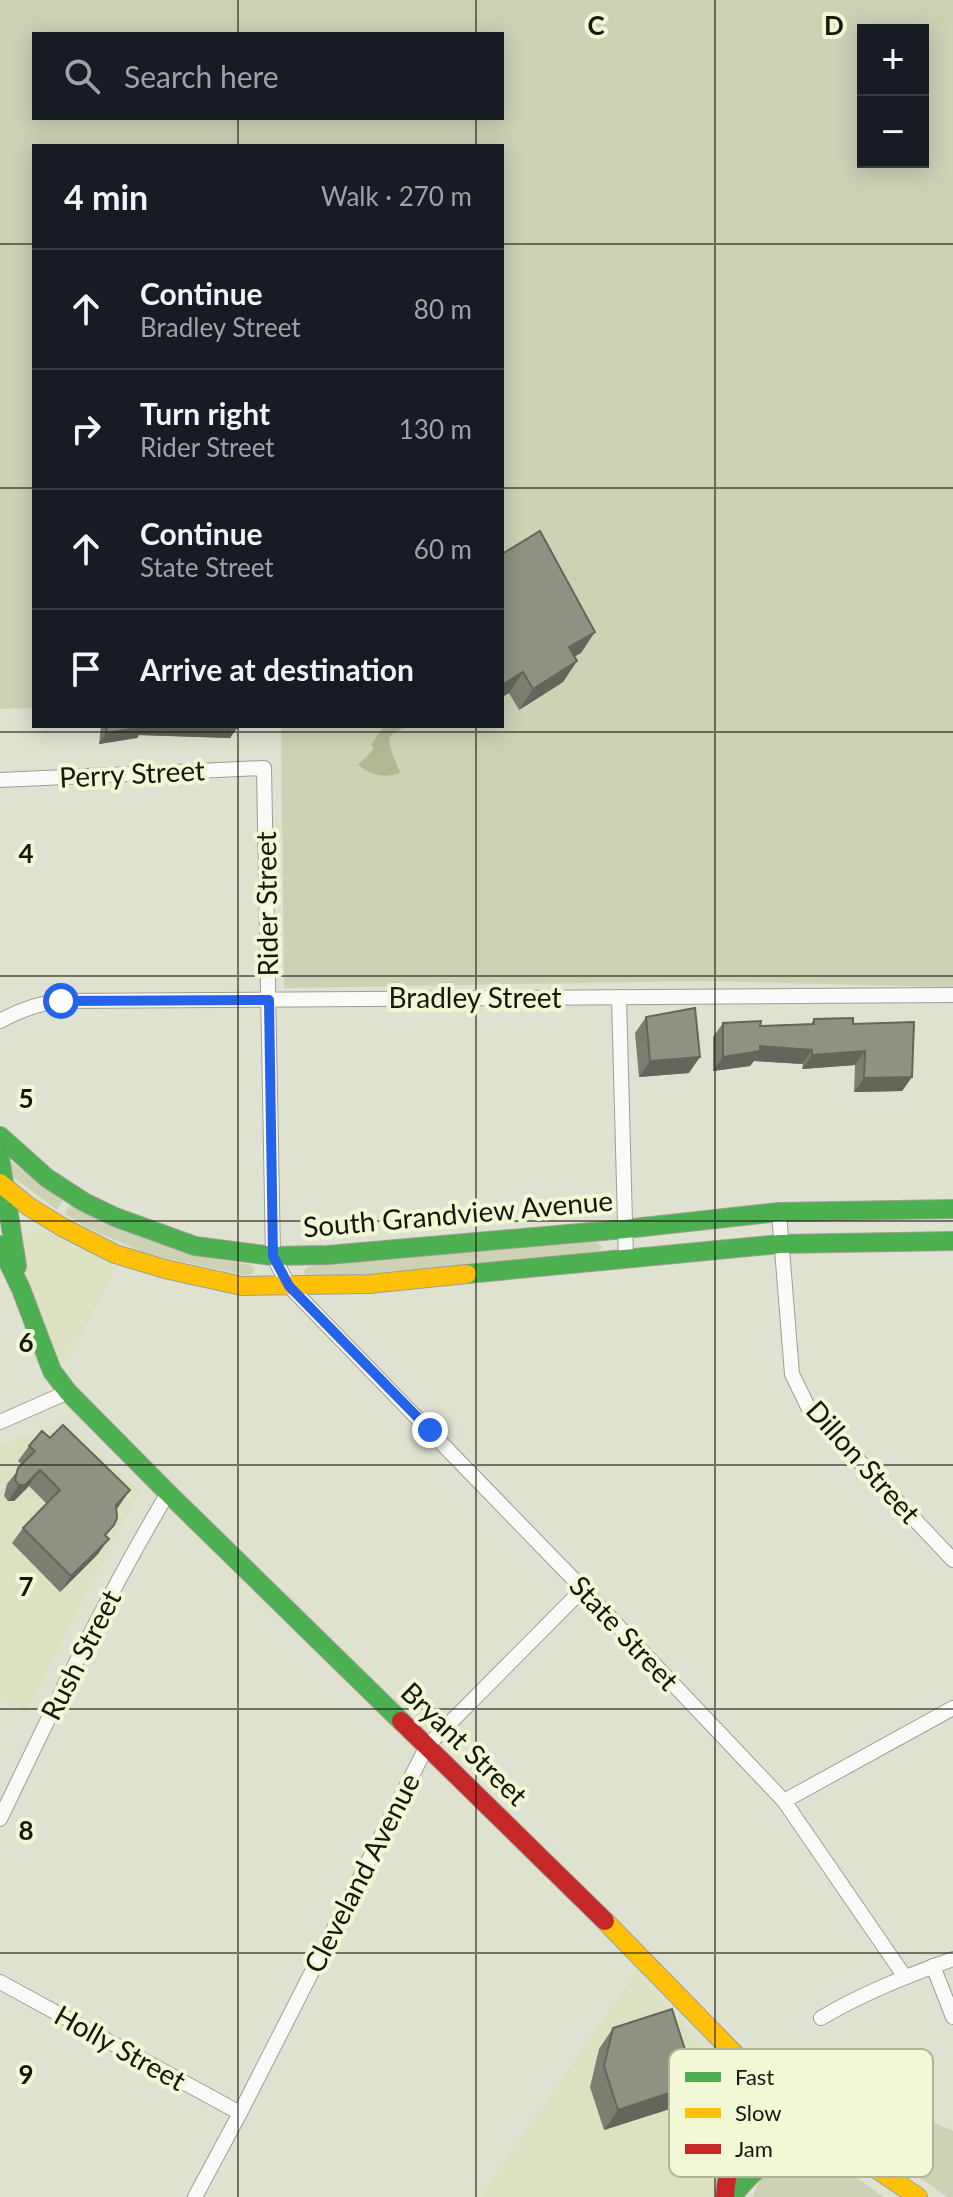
<!DOCTYPE html>
<html lang="en">
<head>
<meta charset="utf-8">
<style>
  body { margin:0; font-family:Lato,sans-serif; background:#242831; color:#f1f3f6 }
  .controls { position:absolute; right:24px; top:24px; display:grid; overflow:hidden; border-radius:0px; box-shadow:0 4px 20px #0003 }
  .controls button { width:72px; height:72px; display:grid; place-items:center; padding:0; border:0; border-bottom:2px solid #363941; background:#171b24; color:#f1f3f6; font:40px sans-serif }
  .stop { position:absolute; width:24px; height:24px; margin:-18px; border:6px solid #2563eb; border-radius:50%; background:#fff }
  .stop.end { background:#2563eb; border-color:#fff; box-shadow:0 2px 8px #0008 }
  .list { margin:0; padding:0; list-style:none }
  h2 { display:flex; justify-content:space-between; align-items:center; height:104px; margin:0; padding:0 32px; font-size:34px }
  h2 small { font-size:26px; font-weight:400; color:#9ea1a6 }
  .list li { display:grid; grid-template-columns:52px 1fr auto; gap:24px; align-items:center; box-sizing:border-box; height:120px; padding:0 32px; border-top:2px solid #363941 }
  .list b { display:block; font-size:30px; white-space:nowrap }
  .list p { margin:0; font-size:26px; white-space:nowrap; color:#9ea1a6 }
  .list em { font-size:26px; font-style:normal; color:#9ea1a6 }
  .icon { flex:none; width:44px; height:44px; fill:none; stroke:currentColor; stroke-width:2; stroke-linecap:round; stroke-linejoin:round }
  .map { position:relative; flex:none; width:953px; height:2197px; overflow:hidden }
  .search { position:absolute; background:#171b24; box-shadow:0 4px 20px #0003; left:32px; top:32px; width:472px; height:88px; display:flex; align-items:center; gap:20px; box-sizing:border-box; padding:0 28px; border-radius:0px; color:#9ea1a6; font-size:30px }
  .panel { position:absolute; background:#171b24; box-shadow:0 4px 20px #0003; left:32px; top:144px; width:472px; height:584px; border-radius:0px }
  .map>svg:first-child { display:block }
  .built { fill:#dce1c2 }
  .green { fill:#cdd2b5; fill-rule:evenodd }
  .water { fill:#b2b794 }
  .lines { fill:none; stroke-linecap:round; stroke-linejoin:round }
  .street-casing { stroke:#9e9f92; stroke-width:16 }
  .fast-casing { stroke:#9e9f92; stroke-width:20 }
  .slow-casing { stroke:#9e9f92; stroke-width:20 }
  .jam-casing { stroke:#9e9f92; stroke-width:20 }
  .street { stroke:#fafbf8; stroke-width:14 }
  .fast { stroke:#4caf50; stroke-width:18 }
  .slow { stroke:#ffc107; stroke-width:18 }
  .jam { stroke:#c62828; stroke-width:18 }
  .wall { fill:#7b7e70 }
  .shaded-wall { fill:#64665b }
  .building { fill:#8f9282; stroke:#64665b; stroke-width:2 }
  .route { stroke:#2563eb; stroke-width:10 }
  .grid { fill:none; stroke:#16180b; stroke-width:2; stroke-opacity:0.55 }
  .labels { text-anchor:middle; stroke-width:8; stroke-linejoin:round; paint-order:stroke }
  .street-label { font-size:28px; fill:#16180b; stroke:#f2f7d5 }
  .key { fill:#f2f7d5; stroke:#b0b498; stroke-width:2 }
  .key-label { font-size:22px; fill:#16180b }
  .grid-label { font-size:26px; text-anchor:middle; font-weight:bold; fill:#16180b; stroke:#f2f7d5; stroke-width:8; stroke-linejoin:round; paint-order:stroke }
</style>
</head>
<body>
<div class="map">
<svg width="953" height="2197" viewBox="0 0 953 2197">
  <rect width="100%" height="100%" fill="#dfe2d0"/>
  <g class="built">
    <path d="M 34,1232 L 48,1233 L 116,1268 L 79,1339 L 56,1367 L 27,1289 L 20,1254 L 22,1240 Z"/>
    <path d="M 66,1422 L 139,1491 L 26,1713 L 0,1700 L 0,1446 Z"/>
    <path d="M 636,1972 L 736,2083 L 740,2096 L 723,2142 L 713,2197 L 480,2197 Z"/>
  </g>
  <g class="green">
    <path d="M 0,0 L 953,0 L 953,987 L 703,981 L 284,988 L 281,726 L 502,726 L 502,146 L 34,146 L 34,708 L 0,709 ZM 863,30 L 923,30 L 923,162 L 863,162 ZM 34,34 L 502,34 L 502,118 L 34,118 Z"/>
    <path d="M 7,1159 L 63,1200 L 57,1210 L 13,1177 Z"/>
    <path d="M 71,1204 L 198,1256 L 250,1265 L 254,1268 L 254,1272 L 250,1275 L 244,1275 L 147,1254 L 90,1229 L 65,1214 Z"/>
    <path d="M 592,1241 L 596,1242 L 602,1247 L 600,1251 L 350,1276 L 305,1276 L 304,1270 L 310,1266 Z"/>
    <path d="M 850,2059 L 918,2115 L 953,2131 L 953,2197 L 948,2197 L 832,2118 L 769,2064 L 812,2077 L 821,2064 Z"/>
    <path d="M 799,2159 L 823,2159 L 849,2172 L 884,2197 L 752,2197 C 762,2172 774,2166 799,2159 Z"/>
  </g>
  <path class="water" d="M 384,726 L 408,726 C 390,734 385,735 393,755 C 396,761 397,767 401,773 C 384,778 372,776 358,765 L 373,750 L 374,748 L 371,745 Z"/>
  <g class="lines">
    <g class="street-casing">
      <g id="street">
        <path d="M 0,780 L 264,768 L 273,1256 L 289,1286 L 583,1589 L 784,1801 L 905,1977"/>
        <path d="M 619,997 L 626,1260"/>
        <path d="M 0,1021 C 20,1010 38,1003 61,1001 L 953,995"/>
        <path d="M 779,1212 L 792,1374 L 808,1407 L 953,1560"/>
        <path d="M 0,1422 L 68,1392"/>
        <path d="M 784,1801 L 953,1708"/>
        <path d="M 0,1819 C 53,1709 105,1598 168,1493"/>
        <path d="M 933,1966 L 953,2017"/>
        <path d="M 0,1982 L 240,2113"/>
        <path d="M 821,2018 C 863,1993 907,1976 953,1959"/>
        <path d="M 195,2197 L 240,2113 L 427,1746 L 583,1589"/>
      </g>
    </g>
    <g class="fast-casing">
      <g id="fast">
        <path d="M 0,1136 L 47,1178 L 84,1202 L 115,1217 L 195,1246 L 273,1256 L 328,1255 L 625,1229 L 779,1212 L 953,1209"/>
        <path d="M 0,1158 L 17,1266"/>
        <path d="M 0,1245 L 21,1289 L 52,1371 L 68,1392 L 168,1493 L 401,1721"/>
        <path d="M 467,1274 L 780,1244 L 953,1241"/>
        <path d="M 732,2197 C 764,2154 793,2145 845,2148"/>
      </g>
    </g>
    <g class="slow-casing">
      <g id="slow">
        <path d="M 0,1183 L 28,1206 L 62,1227 L 115,1254 L 165,1269 L 242,1286 L 369,1284 L 467,1274"/>
        <path d="M 605,1921 L 771,2091 L 845,2148 L 918,2197"/>
      </g>
    </g>
    <g class="jam-casing">
      <g id="jam">
        <path d="M 401,1721 L 605,1921"/>
        <path d="M 725,2197 C 727,2155 745,2123 771,2091"/>
      </g>
    </g>
    <use href="#street" class="street"/>
    <use href="#fast" class="fast"/>
    <use href="#slow" class="slow"/>
    <use href="#jam" class="jam"/>
  </g>
  <g class="wall">
    <path d="M 502,554 L 581,653 L 575,656 L 577,661 L 563,682 L 519,710 L 509,693 L 502,697 Z"/>
    <path d="M 101,726 L 237,726 L 230,738 L 139,735 L 137,738 L 99,744 Z"/>
    <path d="M 646,1017 L 689,1073 L 639,1077 L 635,1033 Z"/>
    <path d="M 814,1019 L 853,1024 L 912,1077 L 902,1091 L 854,1092 L 855,1065 L 802,1069 L 803,1064 L 754,1061 L 750,1066 L 713,1071 L 713,1037 L 723,1023 L 760,1026 L 811,1024 Z"/>
    <path d="M 29,1446 L 119,1506 L 116,1509 L 106,1536 L 98,1554 L 60,1592 L 12,1543 L 23,1528 L 47,1504 L 29,1486 L 14,1501 L 8,1501 L 4,1496 L 7,1484 L 22,1465 L 18,1461 Z"/>
    <path d="M 613,2028 L 696,2084 L 682,2105 L 604,2130 L 590,2087 L 599,2049 Z"/>
  </g>
  <g class="shaded-wall">
    <path d="M 595,632 L 581,653 L 555,667 L 569,647 Z"/>
    <path d="M 577,661 L 563,682 L 519,710 L 533,689 Z"/>
    <path d="M 523,672 L 509,693 L 502,697 L 502,685 Z"/>
    <path d="M 142,726 L 192,726 L 237,728 L 230,738 L 139,735 L 137,738 L 99,744 L 106,733 Z"/>
    <path d="M 760,1046 L 812,1050 L 803,1064 L 754,1061 L 750,1066 L 713,1071 L 723,1057 Z"/>
    <path d="M 865,1051 L 855,1065 L 802,1069 L 812,1055 Z"/>
    <path d="M 700,1057 L 689,1073 L 639,1077 L 650,1061 Z"/>
    <path d="M 912,1077 L 902,1091 L 854,1092 L 864,1078 Z"/>
    <path d="M 40,1470 L 29,1486 L 14,1501 L 8,1501 L 19,1485 Z"/>
    <path d="M 130,1490 L 119,1506 L 105,1521 L 116,1505 Z"/>
    <path d="M 109,1539 L 98,1554 L 60,1592 L 71,1576 Z"/>
    <path d="M 696,2084 L 682,2105 L 604,2130 L 618,2110 Z"/>
  </g>
  <g class="building">
    <path d="M 540,531 L 595,632 L 569,647 L 577,661 L 533,689 L 523,672 L 502,685 L 502,554 Z"/>
    <path d="M 107,726 L 144,726 L 144,727 L 106,733 Z"/>
    <path d="M 192,726 L 237,726 L 237,728 Z"/>
    <path d="M 695,1008 L 700,1057 L 650,1061 L 646,1017 Z"/>
    <path d="M 853,1018 L 853,1024 L 914,1022 L 912,1077 L 864,1078 L 865,1051 L 812,1055 L 812,1050 L 760,1046 L 760,1051 L 723,1057 L 723,1023 L 761,1021 L 760,1026 L 814,1024 L 814,1019 Z"/>
    <path d="M 63,1425 L 130,1490 L 116,1505 L 117,1518 L 114,1525 L 105,1535 L 109,1539 L 71,1576 L 23,1528 L 60,1490 L 40,1470 L 25,1485 L 19,1485 L 15,1480 L 18,1468 L 35,1451 L 29,1446 L 42,1431 L 50,1438 Z"/>
    <path d="M 672,2009 L 696,2084 L 618,2110 L 604,2066 L 613,2028 Z"/>
  </g>
  <g class="lines">
    <path class="route" d="M 61,1001 L 269,1000 L 273,1256 L 289,1286 L 430,1430"/>
  </g>
  <path class="grid" d="M 238,0 L 238,34M 476,0 L 476,34M 715,0 L 715,2197M 238,118 L 238,146M 476,118 L 476,146M 0,244 L 34,244M 502,244 L 953,244M 0,488 L 34,488M 502,488 L 953,488M 238,726 L 238,2197M 476,726 L 476,2197M 0,732 L 953,732M 0,976 L 953,976M 0,1221 L 953,1221M 0,1465 L 953,1465M 0,1709 L 953,1709M 0,1953 L 953,1953"/>
  <g class="labels">
    <g class="street-label">
      <text transform="translate(132 774) rotate(-3)" y="10">Perry Street</text>
      <text transform="translate(267 904) rotate(-91)" y="10">Rider Street</text>
      <text x="475" y="1008">Bradley Street</text>
      <text transform="translate(458 1214) rotate(-5)" y="10">South Grandview Avenue</text>
      <text transform="translate(863 1462) rotate(48)" y="10">Dillon Street</text>
      <text transform="translate(624 1633) rotate(47)" y="10">State Street</text>
      <text transform="translate(81 1655) rotate(-63)" y="10">Rush Street</text>
      <text transform="translate(464 1744) rotate(44)" y="10">Bryant Street</text>
      <text transform="translate(362 1873) rotate(-63)" y="10">Cleveland Avenue</text>
      <text transform="translate(120 2048) rotate(29)" y="10">Holly Street</text>
    </g>
  </g>
  <rect x="669" y="2049" width="264" height="128" rx="12" class="key"/>
  <rect x="685" y="2072" width="36" height="10" fill="#4caf50"/>
  <rect x="685" y="2108" width="36" height="10" fill="#ffc107"/>
  <rect x="685" y="2144" width="36" height="10" fill="#c62828"/>
  <g class="key-label">
    <text x="735" y="2085">Fast</text>
    <text x="735" y="2121">Slow</text>
    <text x="735" y="2157">Jam</text>
  </g>
  <g class="grid-label">
    <text x="596" y="35">C</text>
    <text x="834" y="35">D</text>
    <text x="26" y="863">4</text>
    <text x="26" y="1108">5</text>
    <text x="26" y="1352">6</text>
    <text x="26" y="1596">7</text>
    <text x="26" y="1840">8</text>
    <text x="26" y="2084">9</text>
  </g>
</svg>
<div class="controls">
<button>+</button>
<button>−</button>
</div>
<div class="stop" style="left:61px;top:1001px"></div>
<div class="stop end" style="left:430px;top:1430px"></div>
<div class="search"><svg class="icon" aria-label="search" viewBox="0 0 24 24"><circle cx="10" cy="10" r="6"/><path d="M15 15l6 6"/></svg>Search here</div>
<section class="panel">
<h2>4 min<small>Walk · 270 m</small></h2>
<ul class="list">
<li><svg class="icon" aria-label="ahead" viewBox="0 0 24 24"><path d="M12 20V5M6 11l6-6 6 6"/></svg><div><b>Continue</b><p>Bradley Street</p></div><em>80 m</em></li>
<li><svg class="icon" aria-label="right" viewBox="0 0 24 24"><path d="M7 20v-9h11M14 6l5 5-5 5"/></svg><div><b>Turn right</b><p>Rider Street</p></div><em>130 m</em></li>
<li><svg class="icon" aria-label="ahead" viewBox="0 0 24 24"><path d="M12 20V5M6 11l6-6 6 6"/></svg><div><b>Continue</b><p>State Street</p></div><em>60 m</em></li>
<li><svg class="icon" aria-label="arrive" viewBox="0 0 24 24"><path d="M6 21V4h12l-3 4 3 4H6"/></svg><div><b>Arrive at destination</b></div></li>
</ul>
</section>
</div>
</body>
</html>
